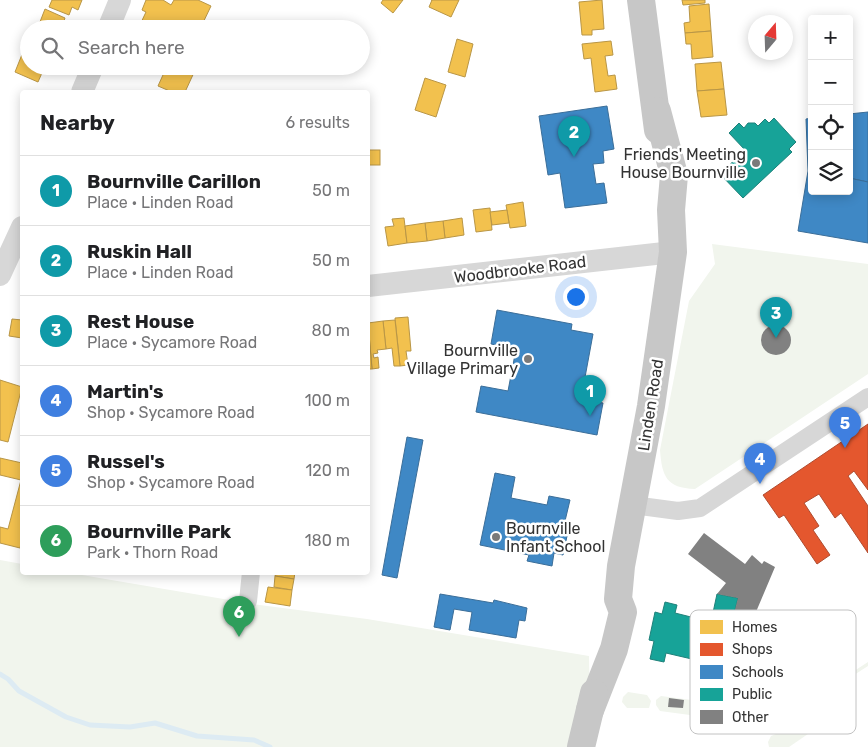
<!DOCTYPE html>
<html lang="en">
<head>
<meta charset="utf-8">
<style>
  body { margin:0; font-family:Rubik,sans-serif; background:#f6f6f6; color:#202124 }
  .controls { position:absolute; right:15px; top:15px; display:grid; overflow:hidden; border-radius:5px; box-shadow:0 2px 12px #0003 }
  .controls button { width:45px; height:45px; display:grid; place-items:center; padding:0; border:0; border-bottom:1px solid #e0e0e0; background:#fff; color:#202124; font:25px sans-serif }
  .compass { position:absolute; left:748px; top:15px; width:45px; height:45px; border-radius:50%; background:#fff; box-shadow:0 2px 12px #0003; rotate:19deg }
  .you { position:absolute; left:575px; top:296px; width:18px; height:18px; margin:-12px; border:4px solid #fff; border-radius:50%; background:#1a73e8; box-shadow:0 0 0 8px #1a73e833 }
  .badge { display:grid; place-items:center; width:32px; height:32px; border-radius:50%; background:#0f766e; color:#fff; font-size:16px; font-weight:700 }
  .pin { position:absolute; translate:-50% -41px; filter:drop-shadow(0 1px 2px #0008) }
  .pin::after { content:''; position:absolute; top:26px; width:18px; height:15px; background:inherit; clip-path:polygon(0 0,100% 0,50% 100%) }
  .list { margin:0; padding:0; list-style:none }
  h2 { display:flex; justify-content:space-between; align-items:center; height:65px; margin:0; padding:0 20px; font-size:21px }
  h2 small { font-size:16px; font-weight:400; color:#757577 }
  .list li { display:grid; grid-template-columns:32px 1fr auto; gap:15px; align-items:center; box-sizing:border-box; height:70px; padding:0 20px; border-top:1px solid #e0e0e0 }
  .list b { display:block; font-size:19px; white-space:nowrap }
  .list p { margin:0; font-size:16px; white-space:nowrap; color:#757577 }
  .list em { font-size:16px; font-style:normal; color:#757577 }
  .icon { flex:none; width:28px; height:28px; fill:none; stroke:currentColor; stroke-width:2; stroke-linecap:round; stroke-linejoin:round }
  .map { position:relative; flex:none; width:868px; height:747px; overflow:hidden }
  .search { position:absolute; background:#fff; box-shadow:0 2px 12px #0003; left:20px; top:20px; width:350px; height:55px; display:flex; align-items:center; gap:12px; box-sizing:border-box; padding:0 18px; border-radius:28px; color:#757577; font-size:19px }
  .panel { position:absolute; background:#fff; box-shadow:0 2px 12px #0003; left:20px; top:90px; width:350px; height:485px; border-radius:5px }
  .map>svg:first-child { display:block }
  .green { fill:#f1f5ed }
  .homes { fill:#f2c14e; stroke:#b99646 }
  .shops { fill:#e4572e; stroke:#af4c30 }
  .schools { fill:#3f88c5; stroke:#3b6e99 }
  .public { fill:#17a398; stroke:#1f817a }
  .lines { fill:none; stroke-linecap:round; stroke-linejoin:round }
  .stream { stroke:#ddebf3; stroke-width:5 }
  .building { fill:#818181 }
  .minor { stroke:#d7d7d7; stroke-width:18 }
  .tertiary { stroke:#d7d7d7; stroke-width:22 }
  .trunk { stroke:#c7c7c7; stroke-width:28 }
  .poi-dot { fill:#7a7a7a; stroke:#fff; stroke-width:2 }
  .labels { text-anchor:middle; stroke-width:5; stroke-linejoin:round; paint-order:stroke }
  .poi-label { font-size:16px; fill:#333; stroke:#fff; text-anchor:end }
  .street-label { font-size:16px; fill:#333; stroke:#fff }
  .key { fill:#fff; stroke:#c2c2c2; stroke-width:1 }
  .key-label { font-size:14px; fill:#333 }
</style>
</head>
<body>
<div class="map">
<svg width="868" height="747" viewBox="0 0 868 747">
  <rect width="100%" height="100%" fill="#fff"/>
  <g class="green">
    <path d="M 712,244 L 868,264 L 868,374 L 695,489 C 666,488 662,476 660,450 L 689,301 L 715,264 Z"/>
    <path d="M 0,560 L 22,564 L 22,572 L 70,573 L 253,604 L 367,619 L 589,656 L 590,710 L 581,747 L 0,747 Z"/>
    <path d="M 868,662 L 868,666 C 842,682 800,716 769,717 C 762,717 758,713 754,707 L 790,707 L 814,697 Z"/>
    <path d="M 628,692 L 647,695 L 651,701 L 649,708 L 627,708 L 622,702 L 623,697 Z"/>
    <path d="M 661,696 L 722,704 L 725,707 L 727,714 L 720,719 L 660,711 L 656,705 L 656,700 Z"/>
    <path d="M 834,710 L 840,712 L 789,747 L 769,747 L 768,742 L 771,736 Z"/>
  </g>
  <g class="homes">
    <path d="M 52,0 L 82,0 L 78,10 L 72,7 L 69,15 L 49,7 Z"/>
    <path d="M 146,0 L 163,0 L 171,5 L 174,0 L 198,0 L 211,6 L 200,29 L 138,29 L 146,12 L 142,10 Z"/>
    <path d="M 383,0 L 403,0 L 393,13 L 381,3 Z"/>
    <path d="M 432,0 L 431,0 L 459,0 L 451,17 L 429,7 Z"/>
    <path d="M 602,0 L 604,29 L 592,30 L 592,35 L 582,35 L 579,2 Z"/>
    <path d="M 682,0 L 705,0 L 705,3 L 683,5 Z"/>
    <path d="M 709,4 L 711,31 L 685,33 L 684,23 L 690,22 L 689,6 Z"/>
    <path d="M 45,9 L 65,18 L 61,29 L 33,29 L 34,26 L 38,27 Z"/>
    <path d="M 711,31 L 713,57 L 692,59 L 691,44 L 686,44 L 685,33 Z"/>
    <path d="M 457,39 L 473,44 L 465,77 L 448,72 Z"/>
    <path d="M 611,41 L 613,55 L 605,56 L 608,76 L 615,75 L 617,89 L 595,92 L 591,58 L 584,59 L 582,44 Z"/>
    <path d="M 25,47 L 29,49 L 29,66 L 45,66 L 38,82 L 15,72 Z"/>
    <path d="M 721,62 L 724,89 L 697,91 L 695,64 Z"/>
    <path d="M 167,66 L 197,66 L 185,92 L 172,92 L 158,86 Z"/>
    <path d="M 425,78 L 446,85 L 436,117 L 415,110 Z"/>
    <path d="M 724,89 L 727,115 L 701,117 L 697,91 Z"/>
    <rect x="368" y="150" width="12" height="15"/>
    <path d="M 523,202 L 526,226 L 510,228 L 506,205 Z"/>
    <path d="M 490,208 L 492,230 L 476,232 L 473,210 Z"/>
    <path d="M 507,210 L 509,223 L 492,225 L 490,212 Z"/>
    <path d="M 404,218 L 407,243 L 388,246 L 385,227 L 394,226 L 392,219 Z"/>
    <path d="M 462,218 L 464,235 L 445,238 L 443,221 Z"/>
    <path d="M 443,221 L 445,238 L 427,241 L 425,223 Z"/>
    <path d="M 425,223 L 427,241 L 407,243 L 405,226 Z"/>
    <path d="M 408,317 L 411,351 L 406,351 L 408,365 L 400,366 L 395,318 Z"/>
    <path d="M 12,319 L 22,320 L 22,338 L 9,336 Z"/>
    <path d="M 395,320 L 400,366 L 394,366 L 392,348 L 386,349 L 383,321 Z"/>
    <path d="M 383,321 L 386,349 L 377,350 L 378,353 L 373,354 L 374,358 L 378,357 L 379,368 L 372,369 L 368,323 Z"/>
    <path d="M 368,322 L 372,369 L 368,369 Z"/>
    <path d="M 0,380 L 22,387 L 8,442 L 0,440 Z"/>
    <path d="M 0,458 L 22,463 L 22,539 L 20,548 L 0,543 L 0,527 L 8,529 L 21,480 L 0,475 Z"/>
    <path d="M 276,572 L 295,572 L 294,579 L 275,576 Z"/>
    <path d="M 275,576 L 294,579 L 292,590 L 274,587 Z"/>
    <path d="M 268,587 L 292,590 L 290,606 L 265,602 Z"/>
  </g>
  <path class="shops" d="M 868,424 L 868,490 L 854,471 L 848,476 L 868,506 L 868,553 L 841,513 L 835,518 L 819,494 L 804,503 L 819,526 L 813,530 L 830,555 L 817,564 L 784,515 L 779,518 L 763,495 Z"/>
  <g class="schools">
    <path d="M 607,106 L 614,149 L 603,151 L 604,163 L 593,164 L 596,184 L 604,183 L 607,203 L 565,208 L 560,173 L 548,175 L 539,116 Z"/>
    <path d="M 868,112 L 868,182 L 849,178 L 849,114 Z"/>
    <path d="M 812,118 L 812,172 L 808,171 L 806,119 Z"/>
    <path d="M 808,171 L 812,172 L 812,191 L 849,191 L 849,178 L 868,182 L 868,243 L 798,231 Z"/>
    <path d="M 497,310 L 572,324 L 571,330 L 593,334 L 581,399 L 603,403 L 597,435 L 476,412 L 481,386 L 508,391 L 516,349 L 491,344 Z"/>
    <path d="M 407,437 L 423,440 L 397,578 L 382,575 Z"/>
    <path d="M 495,473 L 515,477 L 511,498 L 547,505 L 549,496 L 570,500 L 565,521 L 570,522 L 563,555 L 554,553 L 552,566 L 527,561 L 529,555 L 480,545 Z"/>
    <path d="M 440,594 L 493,603 L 494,600 L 527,608 L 525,621 L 519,620 L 516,638 L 469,630 L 472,612 L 454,609 L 450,630 L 434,627 Z"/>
  </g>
  <g class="public">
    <path d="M 774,118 L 796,142 L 789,149 L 792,152 L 743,198 L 720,174 L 745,150 L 729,133 L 739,123 L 744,128 L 748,123 L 755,123 L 758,126 L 765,119 L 769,123 Z"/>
    <path d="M 717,594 L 738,598 L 735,610 L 742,612 L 736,636 L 746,642 L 747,647 L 743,657 L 738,659 L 731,658 L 727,675 L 707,671 L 709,663 L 666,653 L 664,662 L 650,659 L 654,641 L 649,640 L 655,612 L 662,614 L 665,602 L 677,605 L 675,613 L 711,622 Z"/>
  </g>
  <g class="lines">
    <path class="stream" d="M 0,674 L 8,679 L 19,691 L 66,717 L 90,725 L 130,727 L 155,723 L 197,736 L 254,740 L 270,747"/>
  </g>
  <g class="building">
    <circle cx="776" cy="340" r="15"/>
    <path d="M 704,533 L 745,564 L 752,555 L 762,564 L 764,561 L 775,567 L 753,619 L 741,615 L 742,612 L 735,610 L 738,598 L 717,594 L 726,583 L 688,554 Z"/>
    <path d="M 669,698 L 684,700 L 683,708 L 668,707 Z"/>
  </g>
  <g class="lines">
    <g class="minor">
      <path d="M 633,505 L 678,511 L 700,508 L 868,397"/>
      <path d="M 248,601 L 251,572"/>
    </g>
    <g class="tertiary">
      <path d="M 108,29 L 120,0"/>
      <path d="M 82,92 L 93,66"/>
      <path d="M 0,275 L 22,227"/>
      <path d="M 368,286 L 673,252"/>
    </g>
    <g class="trunk">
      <path d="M 641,0 L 658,130"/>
      <path d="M 590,710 L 614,649 L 623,612 L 618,599 L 621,566 L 651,406 L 673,252 L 671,210 L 674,175 L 657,111"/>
      <path d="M 581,747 L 594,693"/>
    </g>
  </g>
  <g class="poi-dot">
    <circle cx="756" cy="163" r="5"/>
    <circle cx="528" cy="359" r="5"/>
    <circle cx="496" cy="537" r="5"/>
  </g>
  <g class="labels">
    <g class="poi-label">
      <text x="746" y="160">Friends' Meeting<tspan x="746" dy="18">House Bournville</tspan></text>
      <text x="518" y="356">Bournville<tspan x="518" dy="18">Village Primary</tspan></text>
      <text x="506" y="534" text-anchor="start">Bournville<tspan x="506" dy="18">Infant School</tspan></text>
    </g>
    <g class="street-label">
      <text transform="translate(520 269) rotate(-7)" y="6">Woodbrooke Road</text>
      <text transform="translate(650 405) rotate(-81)" y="6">Linden Road</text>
    </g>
  </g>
  <rect x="690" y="610" width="166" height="124" rx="8" class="key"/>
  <rect x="700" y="620" width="23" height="14" fill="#f2c14e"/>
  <rect x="700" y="643" width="23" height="13" fill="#e4572e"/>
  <rect x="700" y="665" width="23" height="14" fill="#3f88c5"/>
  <rect x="700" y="688" width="23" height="13" fill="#17a398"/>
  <rect x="700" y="710" width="23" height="14" fill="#818181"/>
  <g class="key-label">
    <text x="732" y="632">Homes</text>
    <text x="732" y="654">Shops</text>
    <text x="732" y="677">Schools</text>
    <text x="732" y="699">Public</text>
    <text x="732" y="722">Other</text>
  </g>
</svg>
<div class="controls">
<button>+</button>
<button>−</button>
<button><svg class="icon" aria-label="locate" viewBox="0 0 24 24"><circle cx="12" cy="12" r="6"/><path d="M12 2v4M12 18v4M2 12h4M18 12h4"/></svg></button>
<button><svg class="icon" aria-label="layers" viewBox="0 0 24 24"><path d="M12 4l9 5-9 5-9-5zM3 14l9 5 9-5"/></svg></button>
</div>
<svg class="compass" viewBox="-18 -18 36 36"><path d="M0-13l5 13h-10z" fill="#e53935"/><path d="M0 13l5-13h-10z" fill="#757577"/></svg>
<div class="you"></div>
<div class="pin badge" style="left:590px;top:416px;background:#0f9aa8">1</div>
<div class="pin badge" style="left:574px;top:157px;background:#0f9aa8">2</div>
<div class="pin badge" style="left:776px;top:338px;background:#0f9aa8">3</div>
<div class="pin badge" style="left:760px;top:484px;background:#3f7fe0">4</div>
<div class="pin badge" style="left:845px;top:448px;background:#3f7fe0">5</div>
<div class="pin badge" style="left:239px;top:637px;background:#2e9e5b">6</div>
<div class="search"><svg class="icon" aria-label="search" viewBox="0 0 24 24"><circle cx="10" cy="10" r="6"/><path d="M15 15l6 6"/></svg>Search here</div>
<section class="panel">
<h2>Nearby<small>6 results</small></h2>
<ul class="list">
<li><span class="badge" style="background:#0f9aa8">1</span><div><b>Bournville Carillon</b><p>Place · Linden Road</p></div><em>50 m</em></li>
<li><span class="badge" style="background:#0f9aa8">2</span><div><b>Ruskin Hall</b><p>Place · Linden Road</p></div><em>50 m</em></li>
<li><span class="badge" style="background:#0f9aa8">3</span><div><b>Rest House</b><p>Place · Sycamore Road</p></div><em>80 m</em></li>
<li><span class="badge" style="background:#3f7fe0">4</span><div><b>Martin's</b><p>Shop · Sycamore Road</p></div><em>100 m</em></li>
<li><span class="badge" style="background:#3f7fe0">5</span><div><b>Russel's</b><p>Shop · Sycamore Road</p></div><em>120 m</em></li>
<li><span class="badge" style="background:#2e9e5b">6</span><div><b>Bournville Park</b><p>Park · Thorn Road</p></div><em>180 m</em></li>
</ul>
</section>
</div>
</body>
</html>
